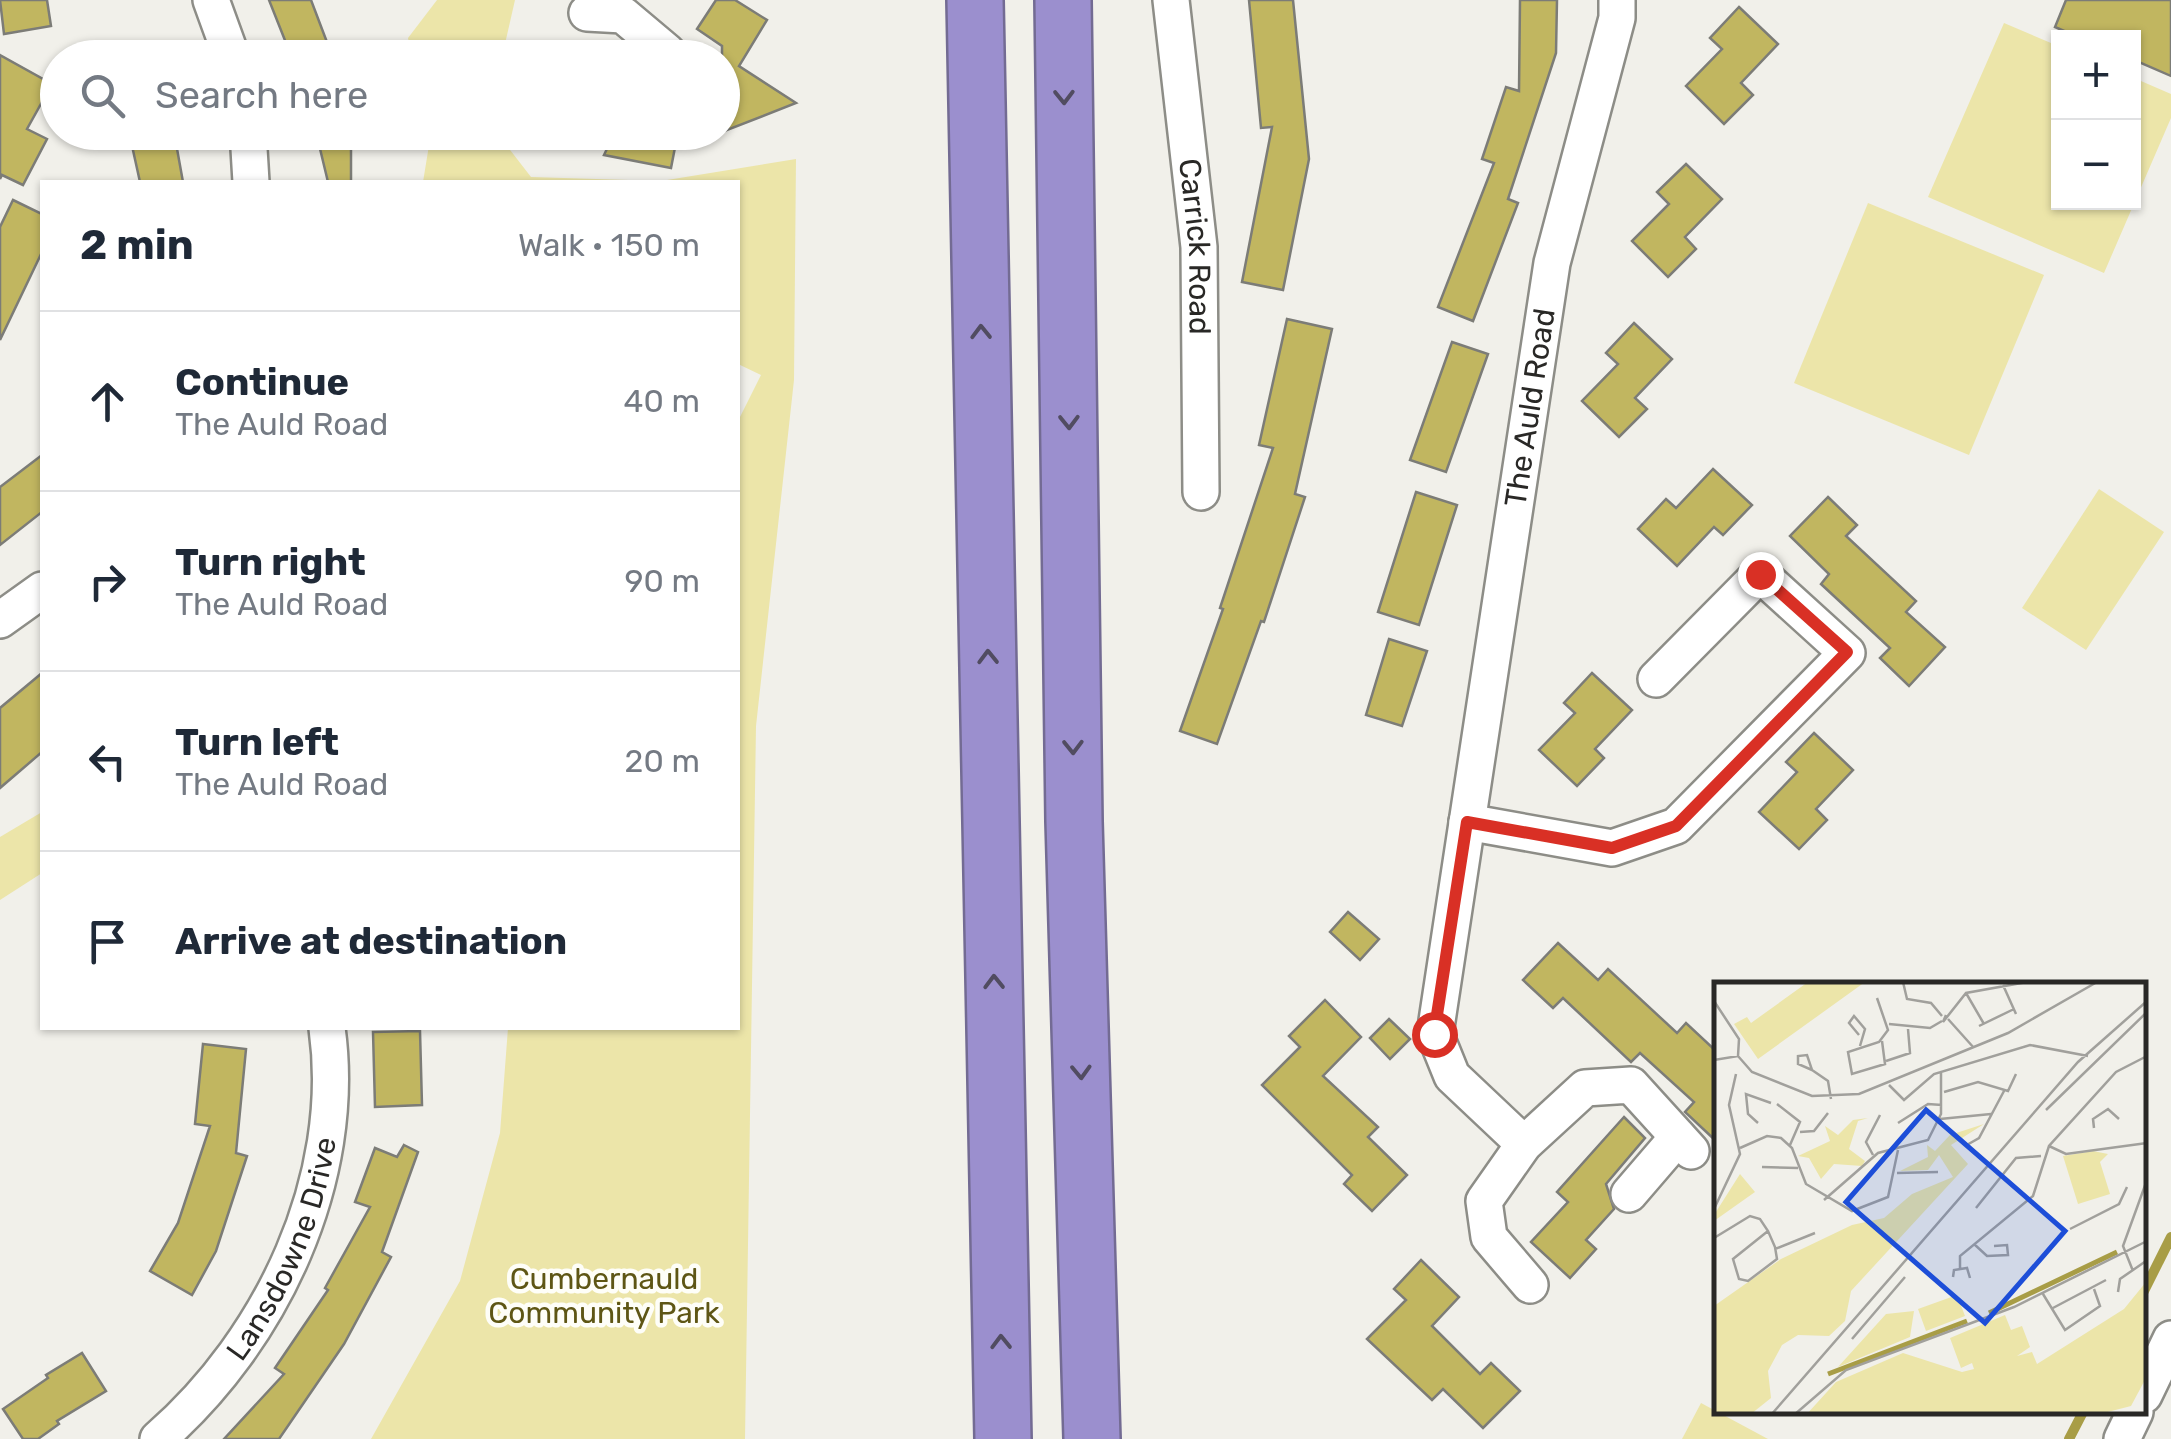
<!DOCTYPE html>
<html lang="en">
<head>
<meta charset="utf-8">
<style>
  body { margin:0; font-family:Rubik,sans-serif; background:#f2f2f3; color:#1f2937 }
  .controls { position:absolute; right:30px; top:30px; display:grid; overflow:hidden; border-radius:0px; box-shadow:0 2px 8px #0004 }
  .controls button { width:90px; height:90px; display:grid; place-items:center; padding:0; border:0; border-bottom:2px solid #e0e1e3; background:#fff; color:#1f2937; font:50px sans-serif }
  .stop { position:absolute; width:30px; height:30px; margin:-22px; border:8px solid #d93025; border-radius:50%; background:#fff }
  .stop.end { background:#d93025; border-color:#fff; box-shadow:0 2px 10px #0008 }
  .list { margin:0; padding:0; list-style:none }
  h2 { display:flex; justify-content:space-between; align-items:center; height:130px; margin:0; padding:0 40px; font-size:42px }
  h2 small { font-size:32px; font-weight:400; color:#747a83 }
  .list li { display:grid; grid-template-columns:65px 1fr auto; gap:30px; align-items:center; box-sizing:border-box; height:180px; padding:0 40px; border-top:2px solid #e0e1e3 }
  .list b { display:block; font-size:38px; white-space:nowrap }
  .list p { margin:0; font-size:32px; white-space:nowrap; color:#747a83 }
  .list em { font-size:32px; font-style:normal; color:#747a83 }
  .icon { flex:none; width:55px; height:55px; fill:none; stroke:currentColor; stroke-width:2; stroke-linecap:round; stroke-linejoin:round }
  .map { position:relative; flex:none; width:2171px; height:1439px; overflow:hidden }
  .search { position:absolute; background:#fff; box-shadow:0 2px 8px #0004; left:40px; top:40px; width:700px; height:110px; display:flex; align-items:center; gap:25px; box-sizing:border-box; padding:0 35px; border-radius:55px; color:#747a83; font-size:38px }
  .panel { position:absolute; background:#fff; box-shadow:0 2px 8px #0004; left:40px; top:180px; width:700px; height:850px; border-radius:0px }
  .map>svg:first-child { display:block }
  .green { fill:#ece5a9 }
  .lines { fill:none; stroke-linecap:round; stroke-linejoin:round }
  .stream { stroke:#a89d46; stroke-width:10 }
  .building { fill:#c1b660; stroke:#7c7c77; stroke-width:2.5 }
  .minor-casing { stroke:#8d8d87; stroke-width:40 }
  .motorway-casing { stroke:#736b93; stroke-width:60 }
  .minor { stroke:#fff; stroke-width:35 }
  .motorway { stroke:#9b8fce; stroke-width:55 }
  .oneway { stroke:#514c61 }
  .route { stroke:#d93025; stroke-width:12 }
  .labels { text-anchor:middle; stroke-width:9; stroke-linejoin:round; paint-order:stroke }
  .street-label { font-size:30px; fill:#292826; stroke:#fefef8 }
  .park-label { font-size:30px; fill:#5e5615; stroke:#fefef8 }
  .inset-river { fill:none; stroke:#a89d46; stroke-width:5 }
  .inset-road { fill:none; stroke:#a1a09c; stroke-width:2.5 }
  .view { fill:#1d4ed8; fill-opacity:0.15; stroke:#1d4ed8; stroke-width:5 }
  .inset-edge { fill:none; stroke:#292826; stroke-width:5 }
</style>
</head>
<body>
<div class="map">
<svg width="2171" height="1439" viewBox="0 0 2171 1439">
  <rect width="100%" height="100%" fill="#f1f0ea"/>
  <g class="green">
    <path d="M 437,0 L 515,0 L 502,57 L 412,57 L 408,38 Z"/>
    <path d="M 2004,23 L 2058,46 L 2058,202 L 2134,202 L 2134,78 L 2171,94 L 2171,118 L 2104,273 L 1928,197 Z"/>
    <path d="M 431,133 L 497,133 L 531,177 L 661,181 L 796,159 L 794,380 L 756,726 L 745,1439 L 371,1439 L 460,1281 L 500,1133 L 508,1028 L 738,1028 L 738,421 L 761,375 L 738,364 L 738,182 L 423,182 Z"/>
    <path d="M 1868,203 L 2044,275 L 1969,455 L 1794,383 Z"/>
    <path d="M 2099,489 L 2164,532 L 2086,650 L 2022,608 Z"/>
    <path d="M 42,812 L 42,873 L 0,900 L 0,837 Z"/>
    <path d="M 1701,1403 L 1768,1439 L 1682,1439 Z"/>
  </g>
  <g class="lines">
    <g class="stream">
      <path d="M 2144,1291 L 2171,1237"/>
      <path d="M 2069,1439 L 2083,1412"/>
    </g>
  </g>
  <g class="building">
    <path d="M 0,0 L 47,0 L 51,26 L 4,34 Z"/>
    <path d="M 269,0 L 311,0 L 333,58 L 292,58 Z"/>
    <path d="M 716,0 L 735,0 L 767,20 L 739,66 L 796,103 L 722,132 L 722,46 L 697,29 Z"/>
    <path d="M 1249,0 L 1293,0 L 1309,159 L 1283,290 L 1242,282 L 1272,127 L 1261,128 Z"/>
    <path d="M 1520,0 L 1557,0 L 1556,53 L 1508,199 L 1518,203 L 1473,321 L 1438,307 L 1494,163 L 1482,159 L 1506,87 L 1519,91 Z"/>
    <path d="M 2066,0 L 2171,0 L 2171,76 L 2134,60 L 2134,38 L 2080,38 L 2055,27 Z"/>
    <path d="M 1739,7 L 1778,44 L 1741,83 L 1753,95 L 1724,124 L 1686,86 L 1722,49 L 1710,38 Z"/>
    <path d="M 0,55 L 52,84 L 27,129 L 47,139 L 23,185 L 2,175 L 0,179 Z"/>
    <path d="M 129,132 L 174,132 L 183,182 L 140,182 Z"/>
    <path d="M 316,132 L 351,132 L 351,182 L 328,182 Z"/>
    <path d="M 615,132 L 678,132 L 671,168 L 604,155 Z"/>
    <path d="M 1686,164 L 1722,199 L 1685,237 L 1696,249 L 1668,277 L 1632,241 L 1669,204 L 1657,192 Z"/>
    <path d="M 13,200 L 42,214 L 42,252 L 0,340 L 0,227 Z"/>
    <path d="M 1287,319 L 1332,329 L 1295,494 L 1305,497 L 1264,622 L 1261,621 L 1217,744 L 1180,731 L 1223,609 L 1220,608 L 1273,448 L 1259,445 Z"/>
    <path d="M 1634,323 L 1672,359 L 1635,398 L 1647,409 L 1619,437 L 1582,401 L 1618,364 L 1606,353 Z"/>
    <path d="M 1452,342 L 1488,354 L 1446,472 L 1410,460 Z"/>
    <path d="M 42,455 L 42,512 L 0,545 L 0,487 Z"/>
    <path d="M 1713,469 L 1752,505 L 1723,535 L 1714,527 L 1677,566 L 1638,529 L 1666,499 L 1676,508 Z"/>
    <path d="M 1416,492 L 1457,505 L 1419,625 L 1378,612 Z"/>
    <path d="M 1828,497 L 1857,525 L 1846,536 L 1916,601 L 1906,612 L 1945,647 L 1909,686 L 1880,658 L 1890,648 L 1821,584 L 1829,574 L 1790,536 Z"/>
    <path d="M 1389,639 L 1427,651 L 1402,726 L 1366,715 Z"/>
    <path d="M 42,673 L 42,752 L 0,788 L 0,708 Z"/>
    <path d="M 1592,673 L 1632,710 L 1595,749 L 1604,758 L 1577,786 L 1539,750 L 1575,713 L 1564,703 Z"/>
    <path d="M 1814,733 L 1853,770 L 1816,809 L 1827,820 L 1799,849 L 1759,812 L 1797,772 L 1786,762 Z"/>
    <path d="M 1348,912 L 1379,939 L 1360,960 L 1330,932 Z"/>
    <path d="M 1558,943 L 1598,980 L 1608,969 L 1677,1033 L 1686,1023 L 1716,1051 L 1716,1141 L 1685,1112 L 1694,1102 L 1640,1053 L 1631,1062 L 1563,998 L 1553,1008 L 1523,980 Z"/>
    <path d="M 1325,1000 L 1361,1037 L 1323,1076 L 1378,1127 L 1368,1137 L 1407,1175 L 1372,1211 L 1344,1184 L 1352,1175 L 1262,1085 L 1300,1047 L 1289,1036 Z"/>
    <path d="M 1389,1019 L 1410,1039 L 1390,1059 L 1370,1038 Z"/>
    <path d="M 420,1031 L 422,1105 L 375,1107 L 373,1032 Z"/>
    <path d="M 203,1044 L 246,1049 L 236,1153 L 247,1156 L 216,1251 L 192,1295 L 150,1271 L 178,1223 L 210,1126 L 195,1124 Z"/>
    <path d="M 1624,1117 L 1645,1138 L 1606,1184 L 1614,1209 L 1586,1240 L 1596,1249 L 1570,1278 L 1531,1242 L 1568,1202 L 1557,1192 Z"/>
    <path d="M 404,1145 L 418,1152 L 382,1252 L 391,1257 L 344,1344 L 279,1439 L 224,1439 L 284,1374 L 275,1368 L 328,1290 L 325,1288 L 370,1207 L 355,1202 L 375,1148 L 397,1157 Z"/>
    <path d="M 1421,1260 L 1459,1297 L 1432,1326 L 1480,1374 L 1491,1363 L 1520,1391 L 1483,1428 L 1443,1389 L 1432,1400 L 1367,1339 L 1406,1300 L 1394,1289 Z"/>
    <path d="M 82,1353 L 106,1391 L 57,1421 L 59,1424 L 38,1439 L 23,1439 L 3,1409 L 48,1378 L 46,1375 Z"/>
  </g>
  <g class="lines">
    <g class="minor-casing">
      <g id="minor">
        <path d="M 211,0 L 232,58"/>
        <path id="s1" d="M 1171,0 L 1199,247 L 1201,492"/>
        <path d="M 587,13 L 623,15 L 667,52"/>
        <path d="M 248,132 L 251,182"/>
        <path d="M 0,620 L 42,590"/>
        <path d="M 1467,822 L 1612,848 L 1676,826 L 1847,653 L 1760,574 L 1656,679"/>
        <path id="s2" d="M 1524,1144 L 1452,1076 L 1435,1034 L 1552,263 L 1617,18 L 1617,0"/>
        <path d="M 1629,1194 L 1678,1137"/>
        <path d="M 1530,1285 L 1489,1237 L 1484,1201 L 1524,1144 L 1585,1088 L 1631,1085 L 1691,1151"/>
        <path d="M 2144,1395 L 2171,1339"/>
        <path id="s3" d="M 158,1439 C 272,1340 348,1179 327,1028"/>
        <path d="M 2122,1439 L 2135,1412"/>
      </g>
    </g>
    <g class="motorway-casing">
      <g id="motorway">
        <path d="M 975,0 L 1003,1439"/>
        <path d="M 1063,0 L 1074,821 L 1092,1439"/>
      </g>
    </g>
    <use href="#minor" class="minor"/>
    <use href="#motorway" class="motorway"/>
  </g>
  <defs><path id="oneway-chevron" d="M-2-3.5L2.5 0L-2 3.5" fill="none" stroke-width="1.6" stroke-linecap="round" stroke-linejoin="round" transform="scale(2.5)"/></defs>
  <g class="oneway">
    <use href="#oneway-chevron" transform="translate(1064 97) rotate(89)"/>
    <use href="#oneway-chevron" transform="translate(981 332) rotate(-91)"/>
    <use href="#oneway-chevron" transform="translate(1069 422) rotate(89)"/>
    <use href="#oneway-chevron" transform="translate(988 657) rotate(-91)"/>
    <use href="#oneway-chevron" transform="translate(1073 747) rotate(89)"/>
    <use href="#oneway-chevron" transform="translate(994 982) rotate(-91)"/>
    <use href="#oneway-chevron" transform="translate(1081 1072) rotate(88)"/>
    <use href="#oneway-chevron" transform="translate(1001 1342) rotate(-91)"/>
  </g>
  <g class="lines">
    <path class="route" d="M 1434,1034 L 1467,822 L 1612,848 L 1676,826 L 1847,652 L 1760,574"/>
  </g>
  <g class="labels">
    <g class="street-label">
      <text dy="10" stroke="none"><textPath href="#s1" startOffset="248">Carrick Road</textPath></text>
      <text dy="10" stroke="none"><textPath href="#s2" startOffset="778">The Auld Road</textPath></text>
      <text dy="10" stroke="none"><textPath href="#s3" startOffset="232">Lansdowne Drive</textPath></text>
    </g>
    <g class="park-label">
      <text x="604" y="1289">Cumbernauld<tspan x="604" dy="34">Community Park</tspan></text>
    </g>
  </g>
  <g transform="translate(1714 982)">
    <rect width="432" height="432" fill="#f1f0ea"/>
    <path d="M 94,0 L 151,0 L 44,77 L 20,42 L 33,35 L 37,41 ZM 154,136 L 144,139 L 135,167 L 151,179 L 148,184 L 120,182 L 107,197 L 95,176 L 84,174 L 116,159 L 111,144 L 124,153 L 139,138 ZM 270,142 L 237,163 L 254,182 L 137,309 L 131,339 L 115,354 L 84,353 L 68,363 L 54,389 L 57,416 L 37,432 L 0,433 L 0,324 L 67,277 L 138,243 L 170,236 L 198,212 L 239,195 L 225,173 L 214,188 L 186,189 L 214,175 L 213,163 L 221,169 L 236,153 ZM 379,169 L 394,172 L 386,180 L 396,212 L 364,222 L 349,174 ZM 26,192 L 41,210 L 0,239 L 0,233 ZM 432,300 L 432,396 L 417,424 L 382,433 L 92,433 L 122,400 L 189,371 L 248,390 L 260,387 L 258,381 L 247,386 L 236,356 L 291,333 L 297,348 L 308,344 L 316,365 L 303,374 L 318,370 L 323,382 L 410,327 ZM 243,313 L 251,334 L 212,349 L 204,327 ZM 200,329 L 196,355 L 124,385 L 172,332 Z" fill="#ece5a9"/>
    <path class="inset-river" d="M 275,331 L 403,270M 114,392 L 253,339"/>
    <path class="inset-road" d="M 189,0 L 193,17 L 217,21 L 228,34M 289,3 L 302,32M 252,11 L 270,42M 163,16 L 174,48 L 165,60 L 134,70 L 138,92 L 171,82 L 168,59M 0,19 L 25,57 L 24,74M 232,33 L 229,40 L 252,11 L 313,0M 234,37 L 260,66M 175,42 L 216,46 L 228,39M 265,44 L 300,27M 145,53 L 135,41 L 140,34 L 151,47 L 146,64M 0,78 L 24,74 L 38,90 L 98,114 L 145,112 L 294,51 L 383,0M 172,79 L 196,71 L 194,47M 98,88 L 84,82 L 84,74 L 93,73 L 98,88 L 114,99 L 117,117M 175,103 L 190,118 L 220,92 L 316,63 L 374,74M 230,110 L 264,100 L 294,109 L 302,92M 63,122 L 86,140 L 76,163M 332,128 L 433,30M 226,137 L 277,132M 44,141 L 34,132 L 32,112 L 57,121M 184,141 L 214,122 L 228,123M 380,146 L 379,137 L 394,127 L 405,137M 86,150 L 100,149 L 114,131M 251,164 L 265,156 L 290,109M 335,164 L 352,172 L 433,161M 26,166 L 53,154 L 67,156 L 78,166 L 92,202 L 138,229 L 174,215 L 184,168M 159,173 L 152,160 L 166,133M 48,185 L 84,186M 183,191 L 224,190M 110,218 L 164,171 L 214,158 L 227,132 L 227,89M 262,226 L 302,176 L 327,174M 0,227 L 26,172 L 15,123 L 22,92M 356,247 L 405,222 L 413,205M 0,256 L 36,234 L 46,237 L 54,249 L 61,265 L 63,277 L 34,299 L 25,297 L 19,277 L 54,249M 260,262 L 273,274 L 294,273 L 293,263 L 280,264M 61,267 L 101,251M 246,286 L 246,274 L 319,214 L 335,164 L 402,90 L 433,74M 419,289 L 409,264 L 433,198M 239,295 L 240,288 L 253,286 L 256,296M 404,310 L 406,297 L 432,279M 329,312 L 351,348 L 386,324 L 380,307M 337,327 L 392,298M 138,357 L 191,295M 57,433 L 364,80 L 433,19M 80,433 L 132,388 L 300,325 L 433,259"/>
    <path class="view" d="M 212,128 L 351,249 L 271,341 L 132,220 Z"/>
    <rect width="432" height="432" class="inset-edge"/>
  </g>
</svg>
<div class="controls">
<button>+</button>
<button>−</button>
</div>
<div class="stop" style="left:1434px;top:1034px"></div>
<div class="stop end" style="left:1760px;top:574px"></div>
<div class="search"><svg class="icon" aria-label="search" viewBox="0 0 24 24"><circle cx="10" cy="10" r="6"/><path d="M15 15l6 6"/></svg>Search here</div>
<section class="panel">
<h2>2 min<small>Walk · 150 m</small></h2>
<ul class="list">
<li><svg class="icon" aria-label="ahead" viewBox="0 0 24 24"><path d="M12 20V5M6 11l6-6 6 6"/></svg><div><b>Continue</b><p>The Auld Road</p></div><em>40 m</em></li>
<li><svg class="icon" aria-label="right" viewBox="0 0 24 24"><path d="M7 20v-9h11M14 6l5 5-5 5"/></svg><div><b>Turn right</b><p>The Auld Road</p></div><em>90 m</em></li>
<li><svg class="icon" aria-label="left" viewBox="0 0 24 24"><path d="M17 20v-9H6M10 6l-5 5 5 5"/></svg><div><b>Turn left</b><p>The Auld Road</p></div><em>20 m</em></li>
<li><svg class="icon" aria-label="arrive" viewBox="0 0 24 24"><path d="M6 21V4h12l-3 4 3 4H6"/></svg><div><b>Arrive at destination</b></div></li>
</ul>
</section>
</div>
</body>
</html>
